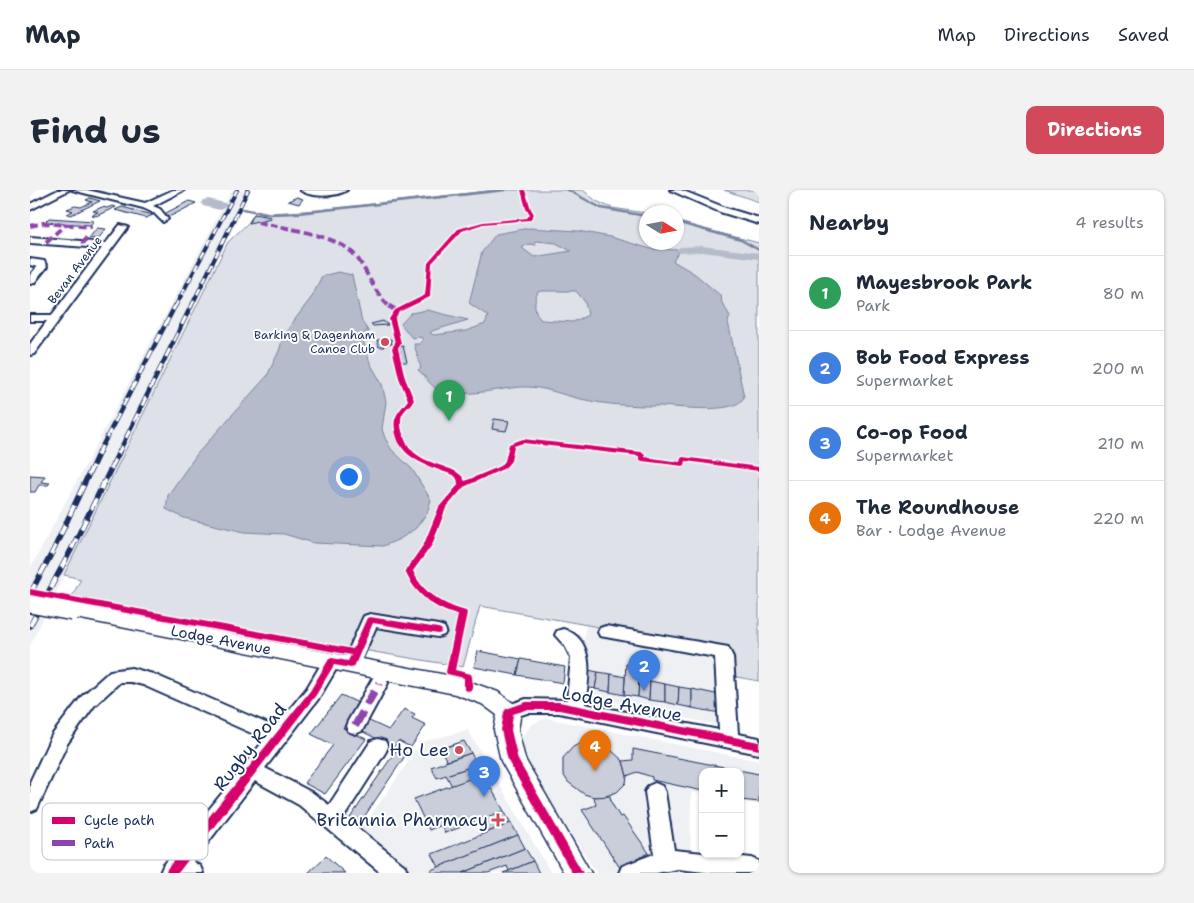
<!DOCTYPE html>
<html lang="en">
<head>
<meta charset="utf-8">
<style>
  body { margin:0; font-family:"Shantell Sans",sans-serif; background:#f2f2f3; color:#1f2937 }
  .controls { position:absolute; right:15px; bottom:15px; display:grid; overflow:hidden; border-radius:10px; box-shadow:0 1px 4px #0004 }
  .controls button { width:45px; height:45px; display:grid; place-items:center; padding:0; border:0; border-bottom:1px solid #e0e1e3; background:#fff; color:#1f2937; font:25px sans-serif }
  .compass { position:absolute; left:609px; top:15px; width:45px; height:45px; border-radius:50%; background:#fff; box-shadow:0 1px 4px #0004; rotate:101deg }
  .you { position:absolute; left:318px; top:286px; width:18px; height:18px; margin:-12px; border:4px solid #fff; border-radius:50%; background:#1a73e8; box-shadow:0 0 0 8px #1a73e833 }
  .badge { display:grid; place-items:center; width:32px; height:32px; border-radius:50%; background:#d1495b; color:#fff; font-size:16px; font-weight:700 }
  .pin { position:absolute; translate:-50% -41px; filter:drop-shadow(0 1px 2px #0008) }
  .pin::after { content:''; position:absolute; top:26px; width:18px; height:15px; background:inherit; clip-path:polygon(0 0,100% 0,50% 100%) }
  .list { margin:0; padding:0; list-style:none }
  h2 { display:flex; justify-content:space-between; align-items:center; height:65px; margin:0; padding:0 20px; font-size:21px }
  h2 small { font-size:16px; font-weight:400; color:#747a83 }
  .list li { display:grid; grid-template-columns:32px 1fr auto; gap:15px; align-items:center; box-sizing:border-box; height:75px; padding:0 20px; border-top:1px solid #e0e1e3 }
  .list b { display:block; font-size:19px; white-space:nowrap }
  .list p { margin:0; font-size:16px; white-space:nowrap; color:#747a83 }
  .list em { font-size:16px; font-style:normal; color:#747a83 }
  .map { position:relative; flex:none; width:729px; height:683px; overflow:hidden; border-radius:10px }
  header { display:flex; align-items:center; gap:30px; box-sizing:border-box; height:70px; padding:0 25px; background:#fff; border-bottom:1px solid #e0e1e3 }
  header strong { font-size:24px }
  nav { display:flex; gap:28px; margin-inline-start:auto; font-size:18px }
  .intro { display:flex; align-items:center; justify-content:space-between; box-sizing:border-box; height:120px; padding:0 30px }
  h1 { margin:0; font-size:35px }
  .button { padding:12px 22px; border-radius:10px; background:#d1495b; color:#fff; font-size:18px; font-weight:700 }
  main { display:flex; gap:30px; padding:0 30px }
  aside { flex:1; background:#fff; border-radius:10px; box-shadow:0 1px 4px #0004 }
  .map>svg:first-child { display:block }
  .built { fill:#eff0f4 }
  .green { fill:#dee1e7; stroke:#7c88a2 }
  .water { fill:#b5bbca; stroke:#77839f; fill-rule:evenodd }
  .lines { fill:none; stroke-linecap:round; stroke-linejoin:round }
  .stream { stroke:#77839f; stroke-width:2.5 }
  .canal { fill:#b5bbca; fill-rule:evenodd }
  .river { fill:#b5bbca; fill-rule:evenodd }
  .building { fill:#caceda; stroke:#1b2f5e }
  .minor-casing { stroke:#1b2f5e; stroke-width:4 }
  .major-casing { stroke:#1b2f5e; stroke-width:3 }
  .minor { fill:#fff; fill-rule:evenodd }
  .major { fill:#fff; fill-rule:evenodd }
  .rail-far2-casing { stroke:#1b2f5e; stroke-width:4 }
  .rail-far1-casing { stroke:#1b2f5e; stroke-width:4.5 }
  .rail-casing { stroke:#1b2f5e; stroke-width:5.5 }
  .rail-far2 { stroke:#fff; stroke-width:2.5; stroke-dasharray:7; stroke-linecap:butt }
  .rail-far1 { stroke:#fff; stroke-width:3; stroke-dasharray:9; stroke-linecap:butt }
  .rail { stroke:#fff; stroke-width:4; stroke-dasharray:11; stroke-linecap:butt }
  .major-bridge-casing { stroke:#1b2f5e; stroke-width:22; stroke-linecap:butt }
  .major-bridge { stroke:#fff; stroke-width:19 }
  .quiet-far2 { stroke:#8e44ad; stroke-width:4; stroke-dasharray:8 4; stroke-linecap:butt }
  .quiet-far1 { stroke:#8e44ad; stroke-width:5; stroke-dasharray:10 5; stroke-linecap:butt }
  .quiet { stroke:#8e44ad; stroke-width:8; stroke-dasharray:16 8; stroke-linecap:butt }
  .cycleway-casing { stroke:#fff; stroke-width:3 }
  .cycleway { fill:#d6006c; fill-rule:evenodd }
  .poi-dot { fill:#d1495b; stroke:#fff; stroke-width:2 }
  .labels { text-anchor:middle; stroke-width:4; stroke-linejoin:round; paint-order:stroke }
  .far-street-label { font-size:12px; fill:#1b2f5e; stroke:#fff }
  .far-poi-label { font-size:12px; fill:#1b2f5e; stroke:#fff; text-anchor:end }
  .street-label { font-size:15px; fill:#1b2f5e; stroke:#fff }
  .near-street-label { font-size:18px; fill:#1b2f5e; stroke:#fff }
  .near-poi-label { font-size:18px; fill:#1b2f5e; stroke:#fff; text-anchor:end }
  .key { fill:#fff; stroke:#bbc1cf; stroke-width:1 }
  .key-label { font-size:14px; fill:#1b2f5e }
</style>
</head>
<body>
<header>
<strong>Map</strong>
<nav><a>Map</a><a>Directions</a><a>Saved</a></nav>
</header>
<div class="intro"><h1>Find us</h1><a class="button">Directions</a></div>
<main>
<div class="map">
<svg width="729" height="683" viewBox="0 0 729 683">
  <rect width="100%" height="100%" fill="#fff"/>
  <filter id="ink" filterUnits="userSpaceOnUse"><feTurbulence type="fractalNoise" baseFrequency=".02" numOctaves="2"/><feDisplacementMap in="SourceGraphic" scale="10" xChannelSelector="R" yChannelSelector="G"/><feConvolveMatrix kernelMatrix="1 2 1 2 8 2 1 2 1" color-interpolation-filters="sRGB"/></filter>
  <g filter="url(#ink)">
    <g class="built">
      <path d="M 202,0 L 221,0 L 0,456 L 0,379 Z"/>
      <path d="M 556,435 L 699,460 L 703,539 L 545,503 Z"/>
      <path d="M 516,528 L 729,571 L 729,615 L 710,611 L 710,582 L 673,582 L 673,604 L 661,602 L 660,674 L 619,683 L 567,683 L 496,575 L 492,558 L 493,546 L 501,535 Z"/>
      <path d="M 438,540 L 521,683 L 352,683 L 320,655 L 392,552 Z"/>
    </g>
    <g class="green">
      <path d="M 465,0 L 553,0 L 566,11 L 582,18 L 616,23 L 616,52 L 646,52 L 647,32 L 729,53 L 729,491 L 701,486 L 699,460 L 450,416 L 433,477 L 256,447 L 42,406 L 51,389 L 34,385 L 198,52 L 218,33 L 227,20 L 240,23 L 288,20 Z"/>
      <path d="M 694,0 L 729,0 L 729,12 Z"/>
    </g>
    <g class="water">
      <path d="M 499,38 L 548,41 L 580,47 L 621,59 L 650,60 L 643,71 L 665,84 L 691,106 L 692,113 L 700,126 L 698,132 L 714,207 C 706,226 645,216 627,216 C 601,216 577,215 551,209 C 531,205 514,196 492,197 C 472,198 431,208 413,202 C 401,199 397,187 388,180 L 391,178 L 384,154 L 391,154 L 390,152 L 393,151 L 391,147 L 382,148 L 371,134 L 381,123 L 397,120 L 438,130 L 402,141 L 400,143 L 404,145 L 436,141 L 455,134 L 458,126 L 439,113 L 452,62 L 466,44 ZM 507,51 L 526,53 L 541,61 L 504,67 L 492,58 L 498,54 L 507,55 L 504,52 ZM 511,101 L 546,101 L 555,112 L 558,125 L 543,132 L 511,130 C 504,122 503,112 508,102 Z"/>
      <path d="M 308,82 L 322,85 L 332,132 L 339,142 L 335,142 L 332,147 L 340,173 L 352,194 L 356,212 L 352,239 L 355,248 L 361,259 L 382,279 L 401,310 L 397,323 L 386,338 L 370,349 L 353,356 L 284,353 L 254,344 L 214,342 L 154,328 L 136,319 L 138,305 L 167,264 L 237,186 L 249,161 L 254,144 L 281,108 L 292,86 Z"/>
    </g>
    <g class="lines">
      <g class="stream">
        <path d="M 538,0 L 571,18 L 616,26"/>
        <path d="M 213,19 L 239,24 L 268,23 L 475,0"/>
        <path d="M 646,32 L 711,50 L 729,60"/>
      </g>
      <path class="canal" d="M 672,56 L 729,63 L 729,69 L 672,62 L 650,63 L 646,60 L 650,57 Z"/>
      <path class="river" d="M 178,9 L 195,13 L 197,16 L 190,20 L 173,16 L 171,13 L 173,10 Z"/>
    </g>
    <g class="building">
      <path d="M 267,7 L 273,9 L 269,14 L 258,11 Z"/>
      <path d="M 60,8 L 70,11 L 41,25 L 37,24 L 43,21 L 37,19 L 45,16 L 51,17 L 62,12 L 56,10 Z"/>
      <path d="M 159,11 L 166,13 L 141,26 L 134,24 Z"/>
      <path d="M 82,16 L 86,17 L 66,26 L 62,25 L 68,22 L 63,21 L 72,17 L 77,18 Z"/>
      <path d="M 92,17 L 123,25 L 116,28 L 85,20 Z"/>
      <path d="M 224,24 L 241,27 L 241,28 L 219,33 Z"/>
      <path d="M 19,28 L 64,31 L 60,35 L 15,32 Z"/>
      <path d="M 67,38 L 76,39 L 68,49 L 59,48 Z"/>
      <path d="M 353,131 L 358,135 L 343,136 L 341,134 Z"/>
      <path d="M 361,149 L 362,154 L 353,154 L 354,157 L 349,157 L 347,150 Z"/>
      <path d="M 373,156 L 377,172 L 372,172 L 369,157 Z"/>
      <path d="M 464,229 L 479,231 L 476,241 L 462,239 Z"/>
      <path d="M 0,285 L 15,286 L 11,292 L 20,293 L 18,295 L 9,295 L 5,302 L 0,302 Z"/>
      <path d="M 448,461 L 491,469 L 487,485 L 444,477 Z"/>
      <path d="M 491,469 L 535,477 L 533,493 L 487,485 Z"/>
      <path d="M 596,474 L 605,476 L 604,488 L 609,489 L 608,507 L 594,505 Z"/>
      <path d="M 553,479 L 568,482 L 565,499 L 551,496 Z"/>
      <path d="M 568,482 L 581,484 L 580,502 L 565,499 Z"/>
      <path d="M 581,484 L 595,487 L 594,505 L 580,502 Z"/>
      <path d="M 609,489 L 620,491 L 619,510 L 608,507 Z"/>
      <path d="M 620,491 L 635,494 L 635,512 L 619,510 Z"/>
      <path d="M 635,494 L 649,497 L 648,515 L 635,512 Z"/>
      <path d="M 649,497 L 662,499 L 662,518 L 648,515 Z"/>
      <path d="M 662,499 L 690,505 L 690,523 L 662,518 Z"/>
      <path d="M 311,505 L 331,514 L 313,538 L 336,549 L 295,604 L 274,593 L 303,555 L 281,544 Z"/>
      <path d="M 374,519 L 385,524 L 382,528 L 396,535 L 381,557 L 368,551 L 364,557 L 329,540 L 337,530 L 359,540 Z"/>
      <path d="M 434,551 L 441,563 L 417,571 L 410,559 Z"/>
      <path d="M 551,553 L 570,554 L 579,558 L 593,571 L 597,586 L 596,593 L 587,602 L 573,607 L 564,607 L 554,604 L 538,592 L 533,584 L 533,568 L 543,557 Z"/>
      <path d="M 367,559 L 377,563 L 330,633 L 320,628 Z"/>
      <path d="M 603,559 L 729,584 L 729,612 L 710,610 L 710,582 L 673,582 L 673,601 L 622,590 L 622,587 L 607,582 L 597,586 L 593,571 L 603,570 Z"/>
      <path d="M 441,563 L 447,575 L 407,588 L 401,577 Z"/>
      <path d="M 447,575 L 453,584 L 422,596 L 416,585 Z"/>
      <path d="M 453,584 L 474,621 L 415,643 L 411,635 L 399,640 L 384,609 Z"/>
      <path d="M 580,606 L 582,614 L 590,627 L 593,626 L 619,663 L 590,678 L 552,620 L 566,615 L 564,607 Z"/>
      <path d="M 474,621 L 481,633 L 458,642 L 451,629 Z"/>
      <path d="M 481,633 L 488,645 L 409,677 L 402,664 Z"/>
      <path d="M 488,645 L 495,658 L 433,683 L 403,683 L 401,680 Z"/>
      <path d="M 495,658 L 503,671 L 479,681 L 477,676 L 458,683 L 433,683 Z"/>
      <path d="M 296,666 L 315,683 L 278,683 Z"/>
      <path d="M 503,671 L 509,683 L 473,683 L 479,681 Z"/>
    </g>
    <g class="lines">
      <g class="minor-casing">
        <g id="minor">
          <path d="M 28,0 L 39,0 L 0,20 L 0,14 Z"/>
          <path d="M 42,0 L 57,0 L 115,13 L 143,0 L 154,0 L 123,16 L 130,19 L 138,29 L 133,32 L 124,23 L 113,18 Z"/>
          <path d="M 270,0 L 317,0 C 307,7 280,8 270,0 Z"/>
          <path d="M 640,0 L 651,0 L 696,18 L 729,28 L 729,34 L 690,22 Z"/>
          <path d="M 90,35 L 98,37 L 4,164 L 0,165 L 0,154 L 17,131 L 0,131 L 0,125 L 22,125 L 72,58 L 0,53 L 0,47 L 76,53 Z"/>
          <path d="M 0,69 L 14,71 L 17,77 L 4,93 L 0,94 L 0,85 L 7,77 L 0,75 Z"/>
          <path d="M 340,424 L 408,435 L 414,437 L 416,441 L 414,445 L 408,447 L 346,437 L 327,480 L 321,482 L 315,480 L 312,475 L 332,430 L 334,426 Z"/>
          <path d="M 576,436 L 698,457 L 703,467 L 708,544 L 729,548 L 729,564 L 529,523 L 497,523 L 479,529 L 472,527 L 470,522 L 472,517 L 496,509 L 537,510 L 541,468 L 535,456 L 525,445 L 527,441 L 533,439 C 566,449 559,488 555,514 L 689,540 L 685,467 L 570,446 L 568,442 L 570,438 Z"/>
          <path d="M 302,464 L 308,466 L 311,471 L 289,508 L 235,578 L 283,603 L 299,615 L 341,551 L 348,549 L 355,551 L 358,557 L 355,563 L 314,627 L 375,676 L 378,683 L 351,683 L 269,615 L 225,591 L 163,672 L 170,676 L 173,683 L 130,683 L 133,676 L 211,580 L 213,573 L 217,572 L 235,549 L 113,495 L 101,492 L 90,492 L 64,516 L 37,554 L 7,619 L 0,622 L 0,592 L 22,545 L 52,506 L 80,481 L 101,478 L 123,484 L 245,537 L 277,498 L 296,466 Z"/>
          <path d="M 349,486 L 355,488 L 358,493 L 332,541 L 325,544 L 318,541 L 316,536 L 318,531 L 343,488 Z"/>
          <path d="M 625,593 L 632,596 L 635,602 L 644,660 L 722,668 L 729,671 L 729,683 L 683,683 L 648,679 L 626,683 L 589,683 L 592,676 L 624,664 L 615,602 L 618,596 Z"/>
        </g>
      </g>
      <g class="major-casing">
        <path id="major" d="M 43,414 L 427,487 L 468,502 L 487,516 L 491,522 L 488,540 L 495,569 L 561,683 L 534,683 L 471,571 L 464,540 L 467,525 L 452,514 L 425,504 L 36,426 L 33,421 L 36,416 Z"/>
      </g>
      <use href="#minor" class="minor"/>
      <use href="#major" class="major"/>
      <g class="rail-far2-casing">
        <g id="rail-far2">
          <path d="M 145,117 L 207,0"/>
          <path d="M 161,117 L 218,0"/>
        </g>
      </g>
      <g class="rail-far1-casing">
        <g id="rail-far1">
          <path d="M 68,264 L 145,116"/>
          <path d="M 88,264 L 161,116"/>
        </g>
      </g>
      <g class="rail-casing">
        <g id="rail">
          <path d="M 0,404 L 24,359 L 69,262"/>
          <path d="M 0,436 L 41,360 L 89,262"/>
        </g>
      </g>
      <use href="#rail-far2" class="rail-far2"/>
      <use href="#rail-far1" class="rail-far1"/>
      <use href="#rail" class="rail"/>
      <g class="major-bridge-casing">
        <path id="major-bridge" d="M 0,413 L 43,421"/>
      </g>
      <use href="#major-bridge" class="major-bridge"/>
      <g class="quiet-far2">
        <path d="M 228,32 C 256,39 311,44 328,69 C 339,85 345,104 360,117"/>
        <path d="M 0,36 L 13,33 L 62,37"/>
        <path d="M 16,52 L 36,34"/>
        <path d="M 52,54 L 58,45"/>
      </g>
      <path class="quiet-far1" d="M 359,116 L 367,121"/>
      <path class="quiet" d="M 325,536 L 349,493"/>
      <g class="cycleway-casing">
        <g id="cycleway">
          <path d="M 491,0 L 495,0 L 501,19 L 504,24 L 500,30 L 453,34 L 432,41 L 402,73 L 400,107 L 369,122 L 365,129 L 371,153 L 368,158 L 375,188 L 384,210 C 381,215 374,220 372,225 C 370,230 371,239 373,244 C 383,280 427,271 435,291 L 471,276 L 475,271 L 479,254 L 493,249 L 612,262 L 615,264 L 615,267 L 650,272 L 651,268 L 653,267 L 729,277 L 729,281 L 656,271 L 655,275 L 653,276 L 612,271 L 609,269 L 609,266 L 493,253 L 484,256 L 481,271 L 475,278 L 434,297 L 416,318 L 402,355 L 383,381 C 392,403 414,415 436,421 L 437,423 L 425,480 L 441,484 C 443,488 443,496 441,500 L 438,501 L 435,500 L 434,498 L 434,488 L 417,484 L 416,482 L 428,425 C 405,420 384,403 375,381 L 394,354 L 409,317 L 428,295 C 428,291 427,287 423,285 C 419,283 413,282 409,280 C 392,274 373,266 367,248 C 361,228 366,225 378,210 L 369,188 L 362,158 L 365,153 L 359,129 L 365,120 L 395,105 L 398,73 L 428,39 L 453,32 L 497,28 L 500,24 L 496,19 Z"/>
          <path d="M 0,399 L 323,459 L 336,430 L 337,428 L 340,427 L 408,438 L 411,439 L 412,441 L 411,443 L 408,444 L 343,433 L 324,477 L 321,478 L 304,475 L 286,505 L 148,683 L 136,683 L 137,679 L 280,501 L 299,469 L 302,468 L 318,471 L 321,465 L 0,405 Z"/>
          <path d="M 496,512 L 529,512 L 729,552 L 729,560 L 529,520 L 496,520 L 483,524 L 481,540 L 488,570 L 553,683 L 542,683 L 478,571 L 471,540 L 474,522 L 476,519 Z"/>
        </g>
      </g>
      <use href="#cycleway" class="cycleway"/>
    </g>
  </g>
  <g class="poi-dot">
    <circle cx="355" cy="152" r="5"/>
    <circle cx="429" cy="560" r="5"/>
    <path d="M465.5 622.5h5v5h5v5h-5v5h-5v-5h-5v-5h5z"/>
  </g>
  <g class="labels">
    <g class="far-street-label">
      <text transform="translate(45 80) rotate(-53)" y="4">Bevan Avenue</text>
    </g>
    <g class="far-poi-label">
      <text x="345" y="149">Barking &amp; Dagenham<tspan x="345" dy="14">Canoe Club</tspan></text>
    </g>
    <g class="street-label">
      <text transform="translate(191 450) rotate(11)" y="5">Lodge Avenue</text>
    </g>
    <g class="near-street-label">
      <text transform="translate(592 514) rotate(11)" y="6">Lodge Avenue</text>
      <text transform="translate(220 557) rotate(-52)" y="6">Rugby Road</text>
    </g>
    <g class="near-poi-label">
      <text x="419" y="566">Ho Lee</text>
      <text x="458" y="636">Britannia Pharmacy</text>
    </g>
  </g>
  <rect x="12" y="613" width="166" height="57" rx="8" class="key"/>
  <rect x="22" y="627" width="23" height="7" fill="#d6006c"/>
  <rect x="22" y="650" width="23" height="6" fill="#8e44ad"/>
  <g class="key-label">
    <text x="54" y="635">Cycle path</text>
    <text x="54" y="658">Path</text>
  </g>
</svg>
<div class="controls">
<button>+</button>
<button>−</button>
</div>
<svg class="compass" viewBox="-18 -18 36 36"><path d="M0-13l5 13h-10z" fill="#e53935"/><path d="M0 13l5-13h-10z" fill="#747a83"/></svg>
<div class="you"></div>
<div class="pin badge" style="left:419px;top:231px;background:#2e9e5b">1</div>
<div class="pin badge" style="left:614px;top:501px;background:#3f7fe0">2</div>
<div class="pin badge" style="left:454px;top:607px;background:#3f7fe0">3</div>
<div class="pin badge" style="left:565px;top:581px;background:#e8710a">4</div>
</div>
<aside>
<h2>Nearby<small>4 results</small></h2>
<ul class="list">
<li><span class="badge" style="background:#2e9e5b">1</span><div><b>Mayesbrook Park</b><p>Park</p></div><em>80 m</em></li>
<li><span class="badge" style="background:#3f7fe0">2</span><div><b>Bob Food Express</b><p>Supermarket</p></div><em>200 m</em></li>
<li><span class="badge" style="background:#3f7fe0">3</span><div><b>Co-op Food</b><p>Supermarket</p></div><em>210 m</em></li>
<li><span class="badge" style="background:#e8710a">4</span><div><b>The Roundhouse</b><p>Bar · Lodge Avenue</p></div><em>220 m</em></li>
</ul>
</aside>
</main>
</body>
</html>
